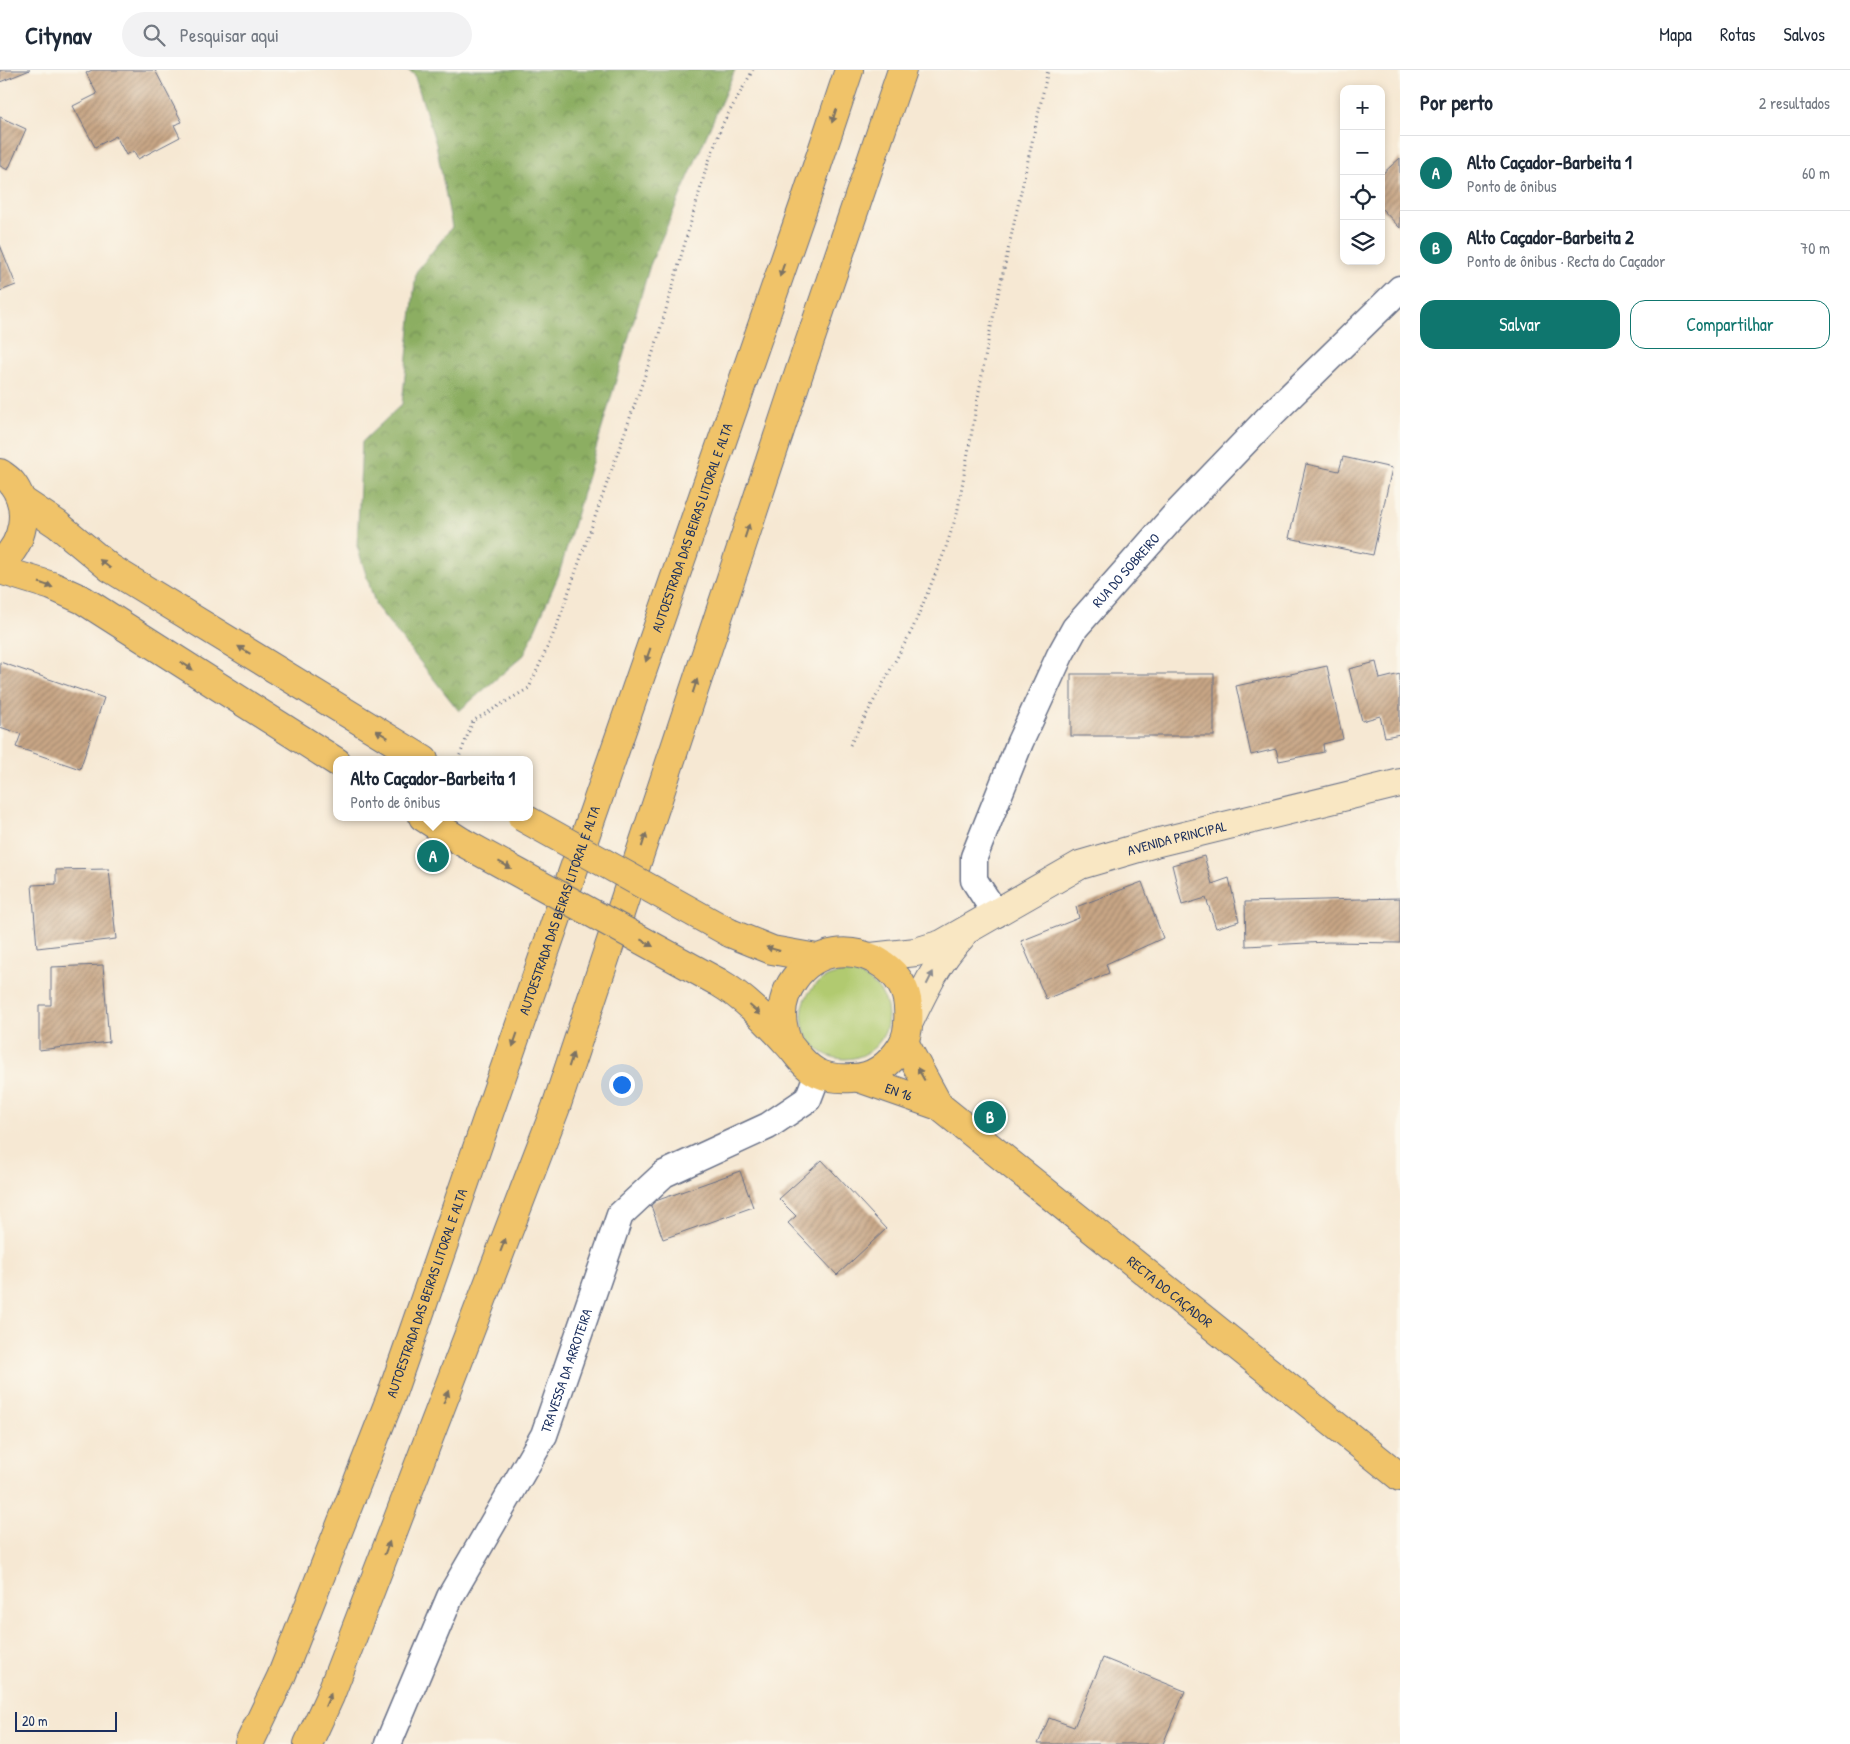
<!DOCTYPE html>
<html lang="pt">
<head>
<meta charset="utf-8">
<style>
  body { margin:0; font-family:"Patrick Hand",sans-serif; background:#f2f2f3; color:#1f2937 }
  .controls { position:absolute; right:15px; top:15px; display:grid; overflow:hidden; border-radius:10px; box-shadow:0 2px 8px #0003 }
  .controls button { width:45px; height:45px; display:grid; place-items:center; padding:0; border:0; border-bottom:1px solid #e0e1e3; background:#fff; color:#1f2937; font:25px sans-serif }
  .scale { position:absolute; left:15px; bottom:12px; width:102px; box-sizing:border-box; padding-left:5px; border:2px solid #1b2f5e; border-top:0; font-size:14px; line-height:18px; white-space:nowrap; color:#1b2f5e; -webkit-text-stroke:4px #fbf7ec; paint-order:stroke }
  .you { position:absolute; left:621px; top:1014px; width:18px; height:18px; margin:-12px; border:4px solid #fff; border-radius:50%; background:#1a73e8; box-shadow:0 0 0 8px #1a73e833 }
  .badge { display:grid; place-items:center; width:32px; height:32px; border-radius:50%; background:#0f766e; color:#fff; font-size:16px; font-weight:700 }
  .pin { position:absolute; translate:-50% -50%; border:2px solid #fff; box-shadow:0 1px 5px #0006 }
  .popup { position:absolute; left:333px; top:686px; width:200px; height:65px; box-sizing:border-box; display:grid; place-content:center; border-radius:10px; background:#fff; filter:drop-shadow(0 1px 4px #0005); font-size:16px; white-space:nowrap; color:#747a83 }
  .popup b { font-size:19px; color:#1f2937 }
  .popup::after { content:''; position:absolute; left:50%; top:100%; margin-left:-10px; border:10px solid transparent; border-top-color:#fff }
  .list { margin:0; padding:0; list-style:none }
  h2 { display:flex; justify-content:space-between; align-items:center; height:65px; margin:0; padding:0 20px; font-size:21px }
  h2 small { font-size:16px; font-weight:400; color:#747a83 }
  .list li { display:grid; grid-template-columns:32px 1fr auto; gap:15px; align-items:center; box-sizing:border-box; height:75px; padding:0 20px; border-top:1px solid #e0e1e3 }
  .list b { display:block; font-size:19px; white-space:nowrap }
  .list p { margin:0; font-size:16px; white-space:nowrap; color:#747a83 }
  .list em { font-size:16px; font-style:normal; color:#747a83 }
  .actions { display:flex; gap:10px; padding:15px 20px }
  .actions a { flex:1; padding:11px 0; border:1px solid #0f766e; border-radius:15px; text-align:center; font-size:18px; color:#0f766e }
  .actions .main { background:#0f766e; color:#fff }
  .icon { flex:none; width:28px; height:28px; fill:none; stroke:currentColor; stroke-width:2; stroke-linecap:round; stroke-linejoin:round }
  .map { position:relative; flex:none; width:1400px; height:1674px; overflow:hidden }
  header { display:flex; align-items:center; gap:30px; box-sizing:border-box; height:70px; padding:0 25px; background:#fff; border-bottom:1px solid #e0e1e3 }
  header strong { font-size:24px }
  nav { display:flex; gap:28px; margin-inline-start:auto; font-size:18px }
  .search { width:350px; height:45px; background:#f2f2f3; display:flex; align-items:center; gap:12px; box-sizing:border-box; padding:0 18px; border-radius:28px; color:#747a83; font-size:19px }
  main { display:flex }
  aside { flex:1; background:#fff }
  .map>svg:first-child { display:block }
  .green { fill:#b1ca6f; stroke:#667c66 }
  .forest { fill:url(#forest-crowns); stroke:#546e60 }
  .building { fill:url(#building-hatch) }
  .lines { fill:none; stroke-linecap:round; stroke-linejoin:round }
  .minor-casing { stroke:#687087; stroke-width:29 }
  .secondary-casing { stroke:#687087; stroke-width:30 }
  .primary-casing { stroke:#687087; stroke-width:30 }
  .motorway-casing { stroke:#687087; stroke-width:30 }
  .path { stroke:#687087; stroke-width:3; stroke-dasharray:1 4; stroke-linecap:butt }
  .minor { stroke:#fff; stroke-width:26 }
  .secondary { stroke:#f9e7c3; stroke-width:28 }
  .primary { stroke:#f0c369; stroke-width:28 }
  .motorway { stroke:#f0c369; stroke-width:28 }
  .primary-bridge-casing { stroke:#687087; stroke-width:30; stroke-linecap:butt }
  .primary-bridge { stroke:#f0c369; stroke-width:28 }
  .oneway { fill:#7b7263 }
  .oneway2 { fill:#8a8b90 }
  .labels { text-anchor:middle; stroke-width:4; stroke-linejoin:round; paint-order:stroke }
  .street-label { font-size:14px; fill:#1b2f5e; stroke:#fbf7ec }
</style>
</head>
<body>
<header>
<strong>Citynav</strong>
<div class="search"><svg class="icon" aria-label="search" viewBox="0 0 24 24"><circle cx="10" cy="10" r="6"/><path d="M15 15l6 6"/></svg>Pesquisar aqui</div>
<nav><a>Mapa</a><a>Rotas</a><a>Salvos</a></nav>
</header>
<main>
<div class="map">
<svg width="1400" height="1674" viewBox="0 0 1400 1674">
  <defs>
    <pattern id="forest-crowns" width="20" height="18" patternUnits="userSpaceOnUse" patternTransform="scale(1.25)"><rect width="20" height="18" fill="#8cae62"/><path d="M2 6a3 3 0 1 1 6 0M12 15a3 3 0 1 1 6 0" fill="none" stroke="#728e54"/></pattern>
    <pattern id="building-hatch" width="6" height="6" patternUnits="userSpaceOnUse" patternTransform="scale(1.25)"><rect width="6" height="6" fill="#c8a685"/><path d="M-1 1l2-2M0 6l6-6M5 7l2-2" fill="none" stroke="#a28870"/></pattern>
  </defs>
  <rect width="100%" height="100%" fill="#fbf7ec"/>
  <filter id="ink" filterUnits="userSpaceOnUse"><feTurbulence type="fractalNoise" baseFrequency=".02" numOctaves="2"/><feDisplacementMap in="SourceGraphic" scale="10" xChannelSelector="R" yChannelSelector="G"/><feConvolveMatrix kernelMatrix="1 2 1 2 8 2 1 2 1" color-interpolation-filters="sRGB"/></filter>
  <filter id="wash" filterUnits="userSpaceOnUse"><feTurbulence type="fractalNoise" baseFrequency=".0096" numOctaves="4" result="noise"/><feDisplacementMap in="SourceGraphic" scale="20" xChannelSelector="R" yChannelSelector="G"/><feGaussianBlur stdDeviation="1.12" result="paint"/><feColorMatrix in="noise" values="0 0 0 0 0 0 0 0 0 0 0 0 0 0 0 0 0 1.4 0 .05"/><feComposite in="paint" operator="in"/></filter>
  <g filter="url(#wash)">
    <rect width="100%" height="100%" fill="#f6e8d3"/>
    <circle class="green" cx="845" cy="946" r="43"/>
    <path class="forest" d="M 407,0 L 735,0 L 650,195 L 559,504 L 524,585 L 459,641 L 376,536 L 357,476 L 362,372 L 402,334 L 416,202 L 452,157 L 436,74 L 414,4 Z"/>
    <g id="blocks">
      <g class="building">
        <path d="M 0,0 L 30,0 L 0,12 Z"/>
        <path d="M 92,0 L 155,0 L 182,52 L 174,55 L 180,67 L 138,89 L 134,81 L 126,85 L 116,66 L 95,77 L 73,36 L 97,24 L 86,3 Z"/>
        <path d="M 0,47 L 26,59 L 8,100 L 0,96 Z"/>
        <path d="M 1400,88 L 1400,158 L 1381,138 L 1381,105 Z"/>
        <path d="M 0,175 L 16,215 L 0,221 Z"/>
        <path d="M 1343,387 L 1392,398 L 1373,485 L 1289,468 L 1306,394 L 1339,401 Z"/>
        <path d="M 0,592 L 104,628 L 80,699 L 16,677 L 21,664 L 0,657 Z"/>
        <path d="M 1376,592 L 1380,609 L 1400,604 L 1400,664 L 1385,667 L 1380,646 L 1362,651 L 1349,599 Z"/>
        <path d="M 1327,596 L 1343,669 L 1323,674 L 1324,682 L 1279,691 L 1276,679 L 1251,685 L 1236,616 Z"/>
        <rect x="1071" y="604" width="143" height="62"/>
        <path d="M 1204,786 L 1212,814 L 1229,808 L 1239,851 L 1216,858 L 1206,828 L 1182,835 L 1172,795 Z"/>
        <path d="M 109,799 L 116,869 L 37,878 L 32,815 L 56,814 L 56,800 Z"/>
        <path d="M 1142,812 L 1163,868 L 1106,894 L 1109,903 L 1046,929 L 1021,871 L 1079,848 L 1076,837 Z"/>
        <path d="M 1400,828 L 1400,873 L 1328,872 L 1246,876 L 1245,832 Z"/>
        <path d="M 103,895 L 109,972 L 39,980 L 39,935 L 51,935 L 51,897 Z"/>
        <path d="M 822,1090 L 886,1159 L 837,1205 L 788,1153 L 796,1146 L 779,1129 Z"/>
        <path d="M 740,1101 L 753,1137 L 663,1169 L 650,1133 Z"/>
        <path d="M 1103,1588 L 1185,1621 L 1163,1674 L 1038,1674 L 1049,1648 L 1074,1657 Z"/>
      </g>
    </g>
  </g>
  <g filter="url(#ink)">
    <use href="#blocks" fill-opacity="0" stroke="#687087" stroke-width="1"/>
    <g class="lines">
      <g class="minor-casing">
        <g id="minor">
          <path id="s1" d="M 996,844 L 974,810 L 974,787 L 1020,672 L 1060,585 L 1075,558 L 1173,447 L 1272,344 L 1400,219"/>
          <path id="s2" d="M 388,1674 L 450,1527 L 544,1365 L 620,1145 L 664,1104 L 768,1056 L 808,1029 L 818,1003"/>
        </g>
      </g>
      <g class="secondary-casing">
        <g id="secondary">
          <path id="s3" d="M 871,887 L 916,882 L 942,874 L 1080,795 L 1155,773 L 1400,713"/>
          <path d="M 909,952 C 924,921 937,892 961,867"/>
        </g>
      </g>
      <g class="primary-casing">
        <g id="primary">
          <path d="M 0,403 C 4,406 9,409 12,413 C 31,438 24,474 0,493"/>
          <path d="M 21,430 L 57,454 L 110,498 L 424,690"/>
          <path d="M 0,500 L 52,516 L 83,530 L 337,692"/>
          <path d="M 423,747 L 462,772"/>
          <path d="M 730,863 L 772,880 L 817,888"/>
          <path d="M 718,912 C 744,927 766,950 786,972 C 797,983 803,996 818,1003 C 829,1008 840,1009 852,1008 C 873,1008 890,994 901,977 C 909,965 909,951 908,937 C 906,902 869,878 835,883 C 802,888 777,923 783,955 C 784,961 786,968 788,973"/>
          <path d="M 904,972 L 939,1036"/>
          <path id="s4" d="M 859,1008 L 939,1036 L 1400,1407"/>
        </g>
      </g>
      <g class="motorway-casing">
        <g id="motorway">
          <path id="s5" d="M 249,1674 L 281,1607 L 390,1329 L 806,129 L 849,0"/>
          <path d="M 308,1674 L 330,1626 L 556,1037 L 799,303 L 902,0"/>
        </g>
      </g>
      <g class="path">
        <path d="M 850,675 L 913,558 L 944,483 L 957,444 L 989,266 L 1048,0"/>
        <path d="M 458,690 L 473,651 L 529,618 L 556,558 L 657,271 L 706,99 L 723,53 L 753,0"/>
      </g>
      <use href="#minor" class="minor"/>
      <use href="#secondary" class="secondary"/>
      <use href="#primary" class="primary"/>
      <use href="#motorway" class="motorway"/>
      <g class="primary-bridge-casing">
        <g id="primary-bridge">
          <path d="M 522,747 L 730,863"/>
          <path d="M 462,772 L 718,912"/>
        </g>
      </g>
      <use href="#primary-bridge" class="primary-bridge"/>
    </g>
    <defs><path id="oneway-solid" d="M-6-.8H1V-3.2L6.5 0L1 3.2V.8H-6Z" transform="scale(1.25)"/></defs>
    <g class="oneway">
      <use href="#oneway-solid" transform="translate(834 46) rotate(108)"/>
      <use href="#oneway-solid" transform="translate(782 200) rotate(109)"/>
      <use href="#oneway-solid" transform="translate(747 461) rotate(-72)"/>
      <use href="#oneway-solid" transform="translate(105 494) rotate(-141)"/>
      <use href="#oneway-solid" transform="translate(46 515) rotate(19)"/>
      <use href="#oneway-solid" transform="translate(244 580) rotate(-149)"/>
      <use href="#oneway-solid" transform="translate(648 585) rotate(109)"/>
      <use href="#oneway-solid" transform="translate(187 596) rotate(33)"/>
      <use href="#oneway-solid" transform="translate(695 616) rotate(-72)"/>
      <use href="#oneway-solid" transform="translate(382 664) rotate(-149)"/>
      <use href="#oneway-solid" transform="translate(644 770) rotate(-72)"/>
      <use href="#oneway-solid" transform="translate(505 795) rotate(29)"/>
      <use href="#oneway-solid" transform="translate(647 873) rotate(29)"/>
      <use href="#oneway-solid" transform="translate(773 879) rotate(-164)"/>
      <use href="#oneway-solid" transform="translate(755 940) rotate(42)"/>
      <use href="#oneway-solid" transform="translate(515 970) rotate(109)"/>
      <use href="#oneway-solid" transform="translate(571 990) rotate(-72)"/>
      <use href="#oneway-solid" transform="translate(921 1004) rotate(-119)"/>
      <use href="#oneway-solid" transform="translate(503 1175) rotate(-69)"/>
      <use href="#oneway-solid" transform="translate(446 1327) rotate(-69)"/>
      <use href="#oneway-solid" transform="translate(387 1478) rotate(-69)"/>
      <use href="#oneway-solid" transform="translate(328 1630) rotate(-66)"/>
    </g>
    <use class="oneway2" href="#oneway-solid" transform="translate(930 908) rotate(-63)"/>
  </g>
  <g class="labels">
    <g class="street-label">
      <text dy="5" stroke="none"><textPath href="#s5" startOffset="1295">AUTOESTRADA DAS BEIRAS LITORAL E ALTA</textPath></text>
      <text dy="5" stroke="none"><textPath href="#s1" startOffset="391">RUA DO SOBREIRO</textPath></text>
      <text dy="5" stroke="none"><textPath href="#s3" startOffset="332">AVENIDA PRINCIPAL</textPath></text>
      <text dy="5" stroke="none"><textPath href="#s5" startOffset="890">AUTOESTRADA DAS BEIRAS LITORAL E ALTA</textPath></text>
      <text dy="5" stroke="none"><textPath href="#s4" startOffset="42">EN 16</textPath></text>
      <text dy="5" stroke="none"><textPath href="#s4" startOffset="381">RECTA DO CAÇADOR</textPath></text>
      <text dy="5" stroke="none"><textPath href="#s5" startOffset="485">AUTOESTRADA DAS BEIRAS LITORAL E ALTA</textPath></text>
      <text dy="5" stroke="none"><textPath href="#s2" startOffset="415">TRAVESSA DA ARROTEIRA</textPath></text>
    </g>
  </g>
</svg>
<div class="controls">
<button>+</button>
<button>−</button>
<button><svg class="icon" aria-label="locate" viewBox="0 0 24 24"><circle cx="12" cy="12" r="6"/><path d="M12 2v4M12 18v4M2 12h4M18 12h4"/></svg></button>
<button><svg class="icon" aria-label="layers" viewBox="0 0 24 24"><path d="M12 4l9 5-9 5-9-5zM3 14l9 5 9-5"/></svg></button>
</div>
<div class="scale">20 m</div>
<div class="you"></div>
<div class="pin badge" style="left:433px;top:786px">A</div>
<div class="popup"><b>Alto Caçador-Barbeita 1</b>Ponto de ônibus</div>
<div class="pin badge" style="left:990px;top:1047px">B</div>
</div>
<aside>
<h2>Por perto<small>2 resultados</small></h2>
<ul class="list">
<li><span class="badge">A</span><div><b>Alto Caçador-Barbeita 1</b><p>Ponto de ônibus</p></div><em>60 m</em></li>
<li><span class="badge">B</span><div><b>Alto Caçador-Barbeita 2</b><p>Ponto de ônibus · Recta do Caçador</p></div><em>70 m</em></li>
</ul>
<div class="actions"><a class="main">Salvar</a><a>Compartilhar</a></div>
</aside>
</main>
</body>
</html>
